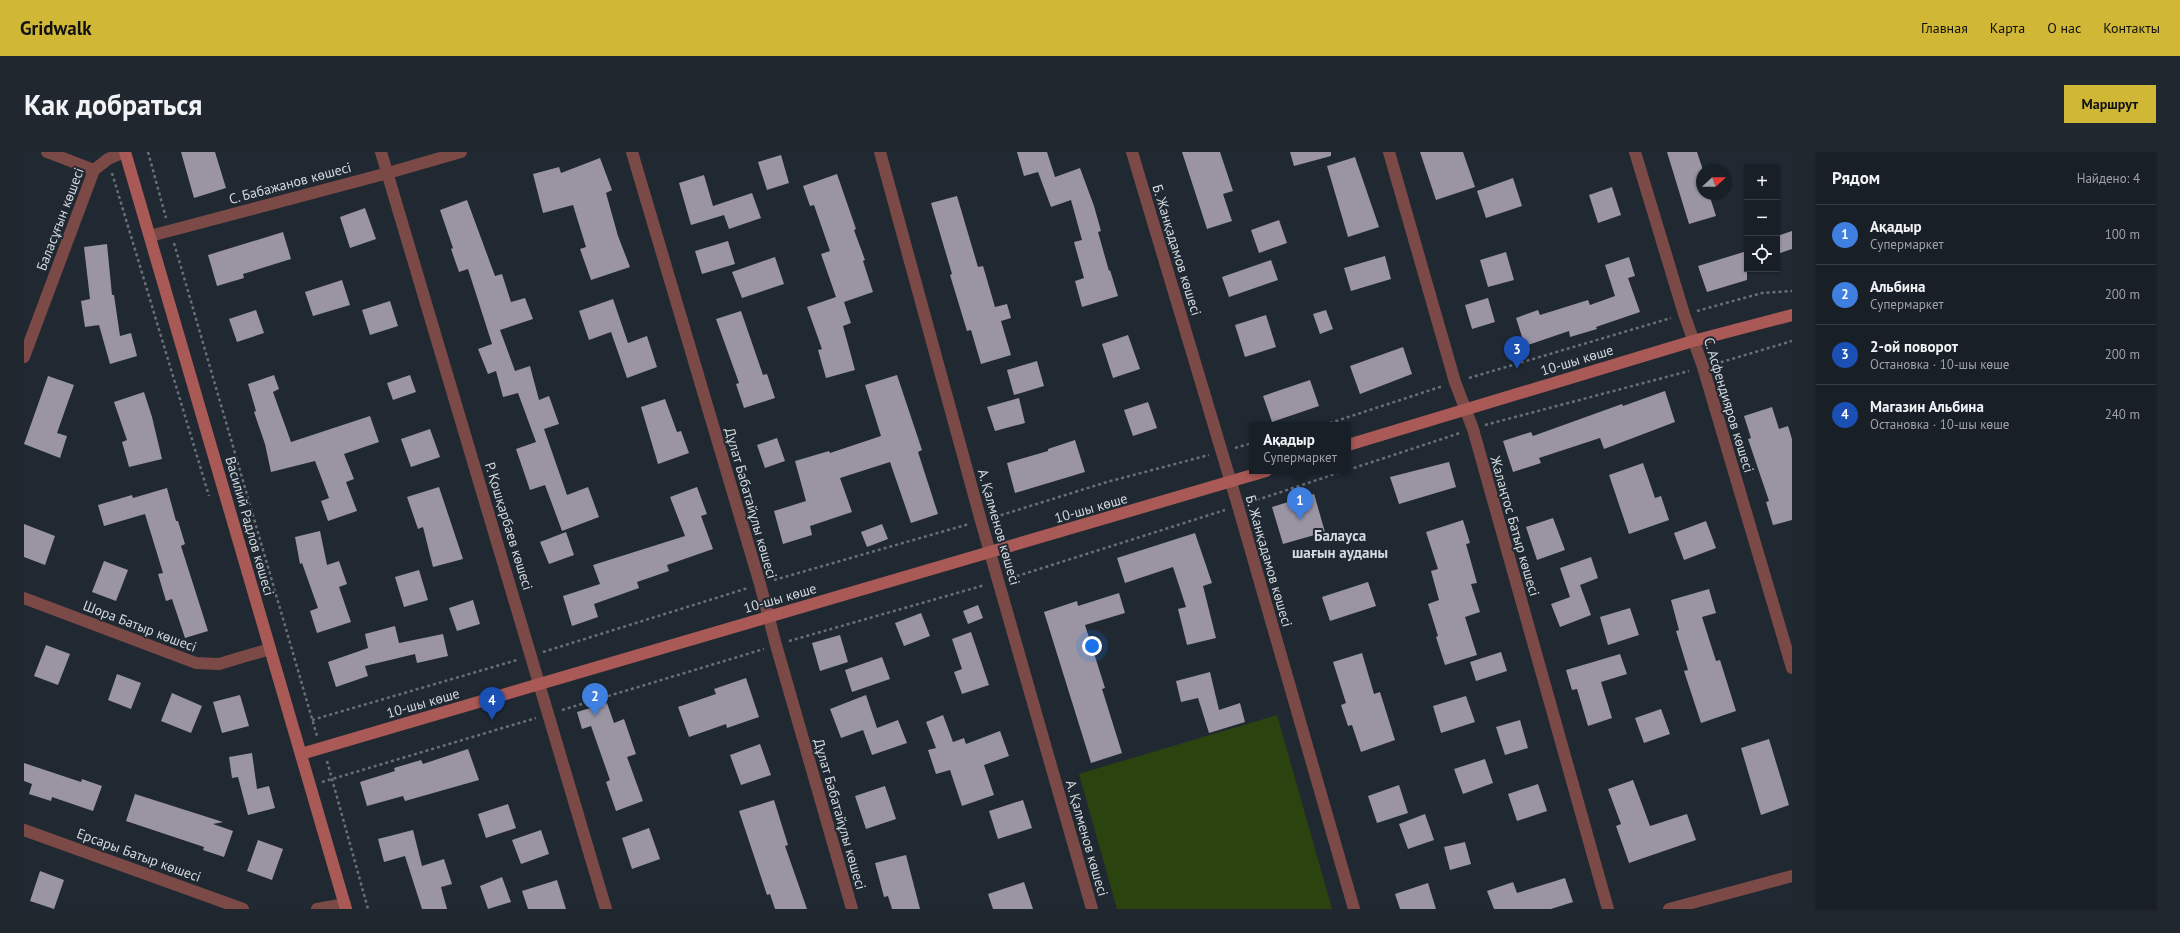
<!DOCTYPE html>
<html lang="ru">
<head>
<meta charset="utf-8">
<style>
  body { margin:0; font-family:"PT Sans",sans-serif; background:#21272e; color:#f1f3f6 }
  .controls { position:absolute; right:12px; top:12px; display:grid; overflow:hidden; border-radius:0px; box-shadow:0 1px 3px #0004 }
  .controls button { width:36px; height:36px; display:grid; place-items:center; padding:0; border:0; border-bottom:1px solid #363d43; background:#181f26; color:#f1f3f6; font:20px sans-serif }
  .compass { position:absolute; left:1672px; top:12px; width:36px; height:36px; border-radius:50%; background:#181f26; box-shadow:0 1px 3px #0004; rotate:69deg }
  .you { position:absolute; left:1068px; top:494px; width:14px; height:14px; margin:-10px; border:3px solid #fff; border-radius:50%; background:#1a73e8; box-shadow:0 0 0 6px #1a73e833 }
  .badge { display:grid; place-items:center; width:26px; height:26px; border-radius:50%; background:#d1b736; color:#fff; font-size:13px; font-weight:700 }
  .pin { position:absolute; translate:-50% -33px; filter:drop-shadow(0 1px 2px #0008) }
  .pin::after { content:''; position:absolute; top:21px; width:14px; height:12px; background:inherit; clip-path:polygon(0 0,100% 0,50% 100%) }
  .popup { position:absolute; left:1225px; top:270px; width:102px; height:52px; box-sizing:border-box; display:grid; place-content:center; border-radius:0px; background:#181f26; filter:drop-shadow(0 1px 3px #0005); font-size:13px; white-space:nowrap; color:#9fa2a7 }
  .popup b { font-size:15px; color:#f1f3f6 }
  .popup::after { content:''; position:absolute; left:50%; top:100%; margin-left:-8px; border:8px solid transparent; border-top-color:#181f26 }
  .list { margin:0; padding:0; list-style:none }
  h2 { display:flex; justify-content:space-between; align-items:center; height:52px; margin:0; padding:0 16px; font-size:17px }
  h2 small { font-size:13px; font-weight:400; color:#9fa2a7 }
  .list li { display:grid; grid-template-columns:26px 1fr auto; gap:12px; align-items:center; box-sizing:border-box; height:60px; padding:0 16px; border-top:1px solid #363d43 }
  .list b { display:block; font-size:15px; white-space:nowrap }
  .list p { margin:0; font-size:13px; white-space:nowrap; color:#9fa2a7 }
  .list em { font-size:13px; font-style:normal; color:#9fa2a7 }
  .icon { flex:none; width:22px; height:22px; fill:none; stroke:currentColor; stroke-width:2; stroke-linecap:round; stroke-linejoin:round }
  .map { position:relative; flex:none; width:1768px; height:757px; overflow:hidden; border-radius:0px }
  header { display:flex; align-items:center; gap:24px; box-sizing:border-box; height:56px; padding:0 20px; background:#d1b736; color:#111 }
  header strong { font-size:19px }
  nav { display:flex; gap:22px; margin-inline-start:auto; font-size:14px }
  .intro { display:flex; align-items:center; justify-content:space-between; box-sizing:border-box; height:96px; padding:0 24px }
  h1 { margin:0; font-size:28px }
  .button { padding:10px 18px; border-radius:0px; background:#d1b736; color:#111; font-size:14px; font-weight:700 }
  main { display:flex; gap:24px; padding:0 24px }
  aside { flex:1; background:#181f26; border-radius:0px; box-shadow:0 1px 3px #0004 }
  .map>svg:first-child { display:block }
  .green { fill:#2b440f }
  .building { fill:#9b95a3 }
  .lines { fill:none; stroke-linecap:round; stroke-linejoin:round }
  .path { stroke:#687077; stroke-width:2.5; stroke-dasharray:3 3; stroke-linecap:butt }
  .street { stroke:#7b4946; stroke-width:12 }
  .secondary { stroke:#a95956; stroke-width:12 }
  .labels { text-anchor:middle; stroke-width:4; stroke-linejoin:round; paint-order:stroke }
  .street-label { font-size:14px; fill:#d3d9df; stroke:#202932 }
  .neighbourhood-label { font-size:15px; font-weight:bold; fill:#d3d9df; stroke:#202932 }
</style>
</head>
<body>
<header>
<strong>Gridwalk</strong>
<nav><a>Главная</a><a>Карта</a><a>О нас</a><a>Контакты</a></nav>
</header>
<div class="intro"><h1>Как добраться</h1><a class="button">Маршрут</a></div>
<main>
<div class="map">
<svg width="1768" height="757" viewBox="0 0 1768 757">
  <rect width="100%" height="100%" fill="#202932"/>
  <path class="green" d="M 1253,563 L 1308,757 L 1093,757 L 1055,622 Z"/>
  <g class="building">
    <path d="M 157,0 L 191,0 L 202,36 L 170,46 Z"/>
    <path d="M 993,0 L 1023,0 L 1031,25 L 1056,16 L 1070,54 L 1077,79 L 1074,80 L 1085,119 L 1086,118 L 1094,144 L 1058,155 L 1051,129 L 1060,126 L 1050,90 L 1058,88 L 1047,48 L 1027,55 L 1014,20 L 1000,24 Z"/>
    <path d="M 1158,0 L 1196,0 L 1209,39 L 1199,42 L 1208,69 L 1183,77 Z"/>
    <path d="M 1266,0 L 1307,0 L 1307,4 L 1270,14 Z"/>
    <path d="M 1396,0 L 1439,0 L 1451,35 L 1412,48 Z"/>
    <path d="M 1643,0 L 1673,0 L 1679,18 L 1677,18 L 1678,42 L 1685,42 L 1692,64 L 1665,72 Z"/>
    <path d="M 757,3 L 765,31 L 743,38 L 734,10 Z"/>
    <path d="M 1331,5 L 1355,75 L 1324,85 L 1303,14 Z"/>
    <path d="M 576,6 L 588,38 L 582,41 L 594,84 L 606,115 L 567,128 L 556,97 L 562,95 L 549,53 L 519,61 L 509,22 L 535,15 L 537,21 Z"/>
    <path d="M 813,22 L 832,77 L 830,78 L 841,108 L 839,109 L 849,140 L 820,150 L 827,171 L 819,174 L 831,218 L 802,226 L 794,198 L 798,197 L 783,155 L 812,145 L 797,102 L 806,99 L 790,53 L 786,54 L 779,34 Z"/>
    <path d="M 680,23 L 689,54 L 728,41 L 737,66 L 705,77 L 700,63 L 667,73 L 655,31 Z"/>
    <path d="M 1489,26 L 1498,54 L 1462,66 L 1453,39 Z"/>
    <path d="M 1588,35 L 1597,63 L 1574,71 L 1565,43 Z"/>
    <path d="M 933,44 L 954,115 L 959,114 L 971,155 L 983,152 L 987,166 L 977,169 L 987,203 L 957,212 L 947,178 L 943,179 L 926,123 L 928,122 L 907,51 Z"/>
    <path d="M 443,48 L 471,124 L 478,122 L 487,150 L 501,146 L 509,167 L 476,178 L 491,219 L 506,214 L 515,248 L 525,244 L 535,272 L 520,277 L 543,343 L 564,335 L 575,365 L 538,379 L 521,333 L 506,338 L 492,297 L 512,290 L 494,241 L 479,245 L 472,219 L 464,222 L 454,197 L 468,192 L 444,117 L 435,120 L 427,97 L 429,96 L 416,58 Z"/>
    <path d="M 341,56 L 352,87 L 326,96 L 316,65 Z"/>
    <path d="M 1255,68 L 1263,91 L 1235,101 L 1227,78 Z"/>
    <path d="M 1768,79 L 1768,97 L 1753,102 L 1753,84 Z"/>
    <path d="M 259,80 L 267,107 L 219,122 L 220,126 L 193,134 L 184,103 Z"/>
    <path d="M 704,89 L 711,112 L 678,122 L 671,99 Z"/>
    <path d="M 83,92 L 88,143 L 90,143 L 96,184 L 107,181 L 113,204 L 86,212 L 75,173 L 61,175 L 57,149 L 66,147 L 60,95 Z"/>
    <path d="M 1723,99 L 1723,128 L 1683,140 L 1674,114 Z"/>
    <path d="M 1482,100 L 1490,128 L 1464,135 L 1456,108 Z"/>
    <path d="M 1361,104 L 1367,127 L 1327,139 L 1320,116 Z"/>
    <path d="M 751,105 L 760,132 L 718,146 L 708,120 Z"/>
    <path d="M 1605,105 L 1611,124 L 1604,126 L 1616,160 L 1572,175 L 1573,177 L 1546,185 L 1545,179 L 1501,194 L 1492,166 L 1514,158 L 1516,163 L 1564,148 L 1566,153 L 1591,144 L 1581,113 Z"/>
    <path d="M 1247,108 L 1254,128 L 1205,145 L 1198,125 Z"/>
    <path d="M 318,128 L 326,153 L 289,164 L 281,140 Z"/>
    <path d="M 1464,146 L 1471,170 L 1448,177 L 1441,153 Z"/>
    <path d="M 589,147 L 604,191 L 623,184 L 633,215 L 603,226 L 587,180 L 565,188 L 555,159 Z"/>
    <path d="M 366,149 L 374,174 L 346,183 L 338,158 Z"/>
    <path d="M 232,158 L 240,181 L 213,190 L 205,167 Z"/>
    <path d="M 1302,158 L 1309,177 L 1296,182 L 1289,162 Z"/>
    <path d="M 717,159 L 739,223 L 743,222 L 751,246 L 720,256 L 712,232 L 715,231 L 692,167 Z"/>
    <path d="M 1242,163 L 1252,195 L 1221,205 L 1211,173 Z"/>
    <path d="M 1104,183 L 1116,217 L 1089,226 L 1078,192 Z"/>
    <path d="M 1379,195 L 1388,222 L 1336,242 L 1326,214 Z"/>
    <path d="M 1013,209 L 1020,234 L 990,243 L 983,218 Z"/>
    <path d="M 250,223 L 255,237 L 249,240 L 267,290 L 346,264 L 355,290 L 320,302 L 330,327 L 322,330 L 333,359 L 304,369 L 297,349 L 305,346 L 291,309 L 247,320 L 241,292 L 230,260 L 232,259 L 224,232 Z"/>
    <path d="M 386,223 L 392,240 L 369,248 L 363,231 Z"/>
    <path d="M 873,223 L 898,298 L 894,300 L 914,362 L 887,371 L 866,310 L 816,326 L 828,360 L 786,374 L 788,383 L 759,392 L 750,359 L 782,349 L 771,309 L 805,299 L 806,301 L 857,284 L 841,233 Z"/>
    <path d="M 24,224 L 50,233 L 33,281 L 43,284 L 36,306 L 0,292 Z"/>
    <path d="M 1286,228 L 1295,254 L 1248,270 L 1239,244 Z"/>
    <path d="M 1641,239 L 1651,270 L 1580,297 L 1576,286 L 1515,306 L 1517,311 L 1489,320 L 1479,289 L 1507,280 L 1509,284 L 1598,252 L 1599,254 Z"/>
    <path d="M 120,240 L 128,265 L 138,307 L 105,315 L 98,290 L 103,288 L 90,250 Z"/>
    <path d="M 995,246 L 1001,271 L 971,279 L 963,255 Z"/>
    <path d="M 641,247 L 653,280 L 657,279 L 665,301 L 634,312 L 617,255 Z"/>
    <path d="M 1124,250 L 1133,276 L 1109,284 L 1100,258 Z"/>
    <path d="M 1748,255 L 1755,277 L 1764,274 L 1768,287 L 1768,368 L 1749,373 L 1742,350 L 1745,349 L 1724,287 L 1727,286 L 1720,264 Z"/>
    <path d="M 406,277 L 416,305 L 387,315 L 377,287 Z"/>
    <path d="M 753,286 L 761,309 L 741,316 L 733,293 Z"/>
    <path d="M 1051,288 L 1061,320 L 991,341 L 983,311 L 1024,299 L 1024,297 Z"/>
    <path d="M 1425,310 L 1432,335 L 1375,352 L 1366,325 Z"/>
    <path d="M 1619,311 L 1631,346 L 1637,344 L 1645,368 L 1605,382 L 1585,323 Z"/>
    <path d="M 415,335 L 439,407 L 409,415 L 399,375 L 394,377 L 383,345 Z"/>
    <path d="M 673,335 L 683,362 L 677,364 L 689,397 L 643,413 L 645,419 L 613,430 L 615,436 L 570,452 L 574,465 L 548,474 L 539,444 L 576,432 L 569,413 L 661,384 L 646,345 Z"/>
    <path d="M 143,336 L 152,369 L 154,369 L 161,392 L 157,394 L 184,479 L 161,486 L 148,447 L 142,449 L 134,422 L 139,421 L 121,362 L 80,374 L 74,353 L 108,343 L 109,346 Z"/>
    <path d="M 1290,342 L 1301,380 L 1259,392 L 1248,355 Z"/>
    <path d="M 1529,366 L 1541,398 L 1513,408 L 1502,375 Z"/>
    <path d="M 1439,368 L 1446,391 L 1442,392 L 1453,431 L 1447,432 L 1456,460 L 1441,465 L 1453,503 L 1421,513 L 1412,485 L 1414,484 L 1404,452 L 1415,448 L 1407,419 L 1414,417 L 1402,380 Z"/>
    <path d="M 1682,369 L 1692,396 L 1660,408 L 1650,381 Z"/>
    <path d="M 0,372 L 31,384 L 21,413 L 0,405 Z"/>
    <path d="M 858,372 L 864,387 L 843,395 L 837,380 Z"/>
    <path d="M 296,379 L 303,413 L 315,409 L 323,432 L 315,435 L 327,470 L 293,481 L 286,459 L 294,456 L 278,411 L 276,412 L 271,385 Z"/>
    <path d="M 542,380 L 550,403 L 525,412 L 516,390 Z"/>
    <path d="M 1171,381 L 1188,431 L 1179,434 L 1192,486 L 1163,493 L 1154,457 L 1162,455 L 1149,415 L 1101,431 L 1093,406 Z"/>
    <path d="M 1567,405 L 1574,426 L 1556,433 L 1567,463 L 1536,475 L 1527,452 L 1546,445 L 1536,416 Z"/>
    <path d="M 80,409 L 104,418 L 92,449 L 68,440 Z"/>
    <path d="M 395,418 L 404,448 L 380,455 L 371,425 Z"/>
    <path d="M 1344,430 L 1352,454 L 1306,469 L 1298,445 Z"/>
    <path d="M 1685,437 L 1692,461 L 1678,465 L 1692,509 L 1696,508 L 1712,559 L 1677,571 L 1660,519 L 1664,518 L 1652,479 L 1655,478 L 1647,448 Z"/>
    <path d="M 1095,441 L 1101,461 L 1061,473 L 1081,536 L 1078,537 L 1098,601 L 1067,611 L 1020,460 L 1053,449 L 1054,454 Z"/>
    <path d="M 449,448 L 456,472 L 433,479 L 425,456 Z"/>
    <path d="M 954,453 L 959,466 L 944,472 L 939,459 Z"/>
    <path d="M 1606,456 L 1615,483 L 1584,493 L 1576,465 Z"/>
    <path d="M 897,461 L 906,484 L 880,494 L 871,471 Z"/>
    <path d="M 371,474 L 375,491 L 419,482 L 424,504 L 393,511 L 391,502 L 341,514 L 344,524 L 312,535 L 304,510 L 344,496 L 341,482 Z"/>
    <path d="M 947,480 L 965,533 L 938,542 L 930,520 L 938,517 L 928,487 Z"/>
    <path d="M 816,483 L 824,510 L 796,519 L 788,491 Z"/>
    <path d="M 22,493 L 46,502 L 34,533 L 10,524 Z"/>
    <path d="M 1477,500 L 1483,519 L 1452,529 L 1446,510 Z"/>
    <path d="M 1338,501 L 1350,542 L 1356,540 L 1371,588 L 1337,600 L 1328,573 L 1324,574 L 1317,553 L 1322,551 L 1309,510 Z"/>
    <path d="M 1596,502 L 1603,522 L 1577,530 L 1588,566 L 1564,574 L 1553,537 L 1548,538 L 1542,518 Z"/>
    <path d="M 858,505 L 866,527 L 828,540 L 821,518 Z"/>
    <path d="M 1186,520 L 1195,558 L 1216,551 L 1221,570 L 1185,581 L 1174,546 L 1157,550 L 1152,529 Z"/>
    <path d="M 93,522 L 117,531 L 107,557 L 84,548 Z"/>
    <path d="M 722,526 L 735,565 L 703,576 L 702,572 L 665,585 L 654,555 L 692,542 L 690,537 Z"/>
    <path d="M 148,541 L 178,554 L 167,581 L 137,569 Z"/>
    <path d="M 216,543 L 225,574 L 198,581 L 189,550 Z"/>
    <path d="M 842,543 L 853,576 L 874,568 L 883,591 L 848,603 L 839,578 L 817,586 L 806,557 Z"/>
    <path d="M 1442,544 L 1451,570 L 1417,581 L 1409,554 Z"/>
    <path d="M 583,551 L 590,571 L 600,567 L 612,602 L 603,605 L 619,649 L 592,659 L 582,630 L 586,628 L 567,574 L 558,577 L 553,560 Z"/>
    <path d="M 1637,557 L 1646,582 L 1620,591 L 1611,566 Z"/>
    <path d="M 919,563 L 929,590 L 940,586 L 942,592 L 976,579 L 985,604 L 960,613 L 970,643 L 938,654 L 926,618 L 912,622 L 904,598 L 912,596 L 902,570 Z"/>
    <path d="M 1496,568 L 1504,596 L 1481,603 L 1472,575 Z"/>
    <path d="M 1745,587 L 1765,653 L 1737,663 L 1717,596 Z"/>
    <path d="M 736,592 L 747,623 L 717,633 L 706,603 Z"/>
    <path d="M 444,597 L 455,628 L 381,649 L 379,644 L 343,654 L 336,630 L 371,619 L 370,616 L 397,608 L 399,612 Z"/>
    <path d="M 228,601 L 233,637 L 245,634 L 251,656 L 224,663 L 214,625 L 208,626 L 205,605 Z"/>
    <path d="M 1461,607 L 1469,631 L 1439,642 L 1430,617 Z"/>
    <path d="M 0,611 L 57,630 L 58,627 L 78,634 L 69,659 L 28,645 L 27,649 L 5,642 L 8,632 L 0,629 Z"/>
    <path d="M 1609,628 L 1626,674 L 1663,662 L 1672,688 L 1605,711 L 1592,674 L 1597,672 L 1584,637 Z"/>
    <path d="M 1514,632 L 1523,659 L 1493,669 L 1484,642 Z"/>
    <path d="M 1375,633 L 1384,661 L 1353,671 L 1344,644 Z"/>
    <path d="M 861,634 L 872,667 L 842,677 L 831,644 Z"/>
    <path d="M 111,642 L 199,670 L 189,672 L 209,679 L 200,705 L 179,698 L 180,695 L 102,669 Z"/>
    <path d="M 750,648 L 764,693 L 761,694 L 783,757 L 751,757 L 746,742 L 743,743 L 715,659 Z"/>
    <path d="M 999,648 L 1008,676 L 974,687 L 965,659 Z"/>
    <path d="M 484,652 L 492,676 L 462,686 L 454,662 Z"/>
    <path d="M 1401,662 L 1410,688 L 1384,697 L 1375,672 Z"/>
    <path d="M 625,676 L 636,707 L 608,717 L 598,686 Z"/>
    <path d="M 389,678 L 398,714 L 420,707 L 428,732 L 417,735 L 423,757 L 398,757 L 381,704 L 360,710 L 354,687 Z"/>
    <path d="M 517,678 L 525,702 L 497,712 L 488,688 Z"/>
    <path d="M 234,688 L 259,697 L 248,728 L 223,719 Z"/>
    <path d="M 1441,690 L 1447,712 L 1426,718 L 1420,695 Z"/>
    <path d="M 882,703 L 896,757 L 868,757 L 864,744 L 860,745 L 851,711 Z"/>
    <path d="M 16,719 L 40,728 L 30,757 L 6,749 Z"/>
    <path d="M 478,725 L 487,750 L 464,757 L 456,734 Z"/>
    <path d="M 1541,726 L 1549,750 L 1527,757 L 1470,757 L 1463,739 L 1489,730 L 1493,741 Z"/>
    <path d="M 533,728 L 542,757 L 504,757 L 498,739 Z"/>
    <path d="M 1000,730 L 1009,757 L 969,757 L 964,742 Z"/>
    <path d="M 1404,731 L 1412,757 L 1376,757 L 1371,742 Z"/>
  </g>
  <g class="lines">
    <g class="path">
      <path d="M 124,0 L 142,66"/>
      <path d="M 88,21 L 185,344"/>
      <path d="M 150,91 L 293,584"/>
      <path d="M 1673,159 L 1738,141 L 1768,139"/>
      <path d="M 1691,212 L 1768,189"/>
      <path d="M 1445,226 L 1647,166"/>
      <path d="M 1300,273 L 1419,234"/>
      <path d="M 1461,273 L 1665,219"/>
      <path d="M 1211,296 L 1228,291"/>
      <path d="M 1324,318 L 1436,281"/>
      <path d="M 1227,350 L 1320,319"/>
      <path d="M 971,365 L 1083,330 L 1185,303"/>
      <path d="M 987,426 L 1201,358"/>
      <path d="M 750,428 L 945,372"/>
      <path d="M 765,489 L 961,433"/>
      <path d="M 519,500 L 724,436"/>
      <path d="M 538,558 L 740,497"/>
      <path d="M 288,568 L 493,508"/>
      <path d="M 303,609 L 344,757"/>
      <path d="M 298,630 L 512,566"/>
    </g>
    <g class="street">
      <path d="M 23,0 L 70,18"/>
      <path d="M 357,0 L 582,757"/>
      <path d="M 608,0 L 736,432 L 752,493 L 828,757"/>
      <path d="M 856,0 L 957,369 L 1068,757"/>
      <path d="M 1108,0 L 1214,354 L 1330,757"/>
      <path d="M 1365,0 L 1431,230 L 1449,277 L 1584,757"/>
      <path d="M 1611,0 L 1660,162 L 1679,215 L 1768,516"/>
      <path d="M 126,84 L 364,21 L 437,0"/>
      <path d="M 0,205 L 70,18 L 84,7 L 100,0"/>
      <path d="M 0,446 L 172,511 L 195,512 L 246,497"/>
      <path d="M 0,678 L 219,757"/>
      <path d="M 293,757 L 321,752"/>
      <path d="M 1645,757 L 1768,724"/>
    </g>
    <g class="secondary">
      <path d="M 101,0 L 322,757"/>
      <path d="M 1324,293 L 1669,189 L 1768,163"/>
      <path d="M 277,602 L 1242,319"/>
    </g>
  </g>
  <g class="labels">
    <g class="street-label">
      <text transform="translate(266 31) rotate(-15)" y="5">С. Бабажанов көшесі</text>
      <text transform="translate(36 67) rotate(-69)" y="5">Баласұғын көшесі</text>
      <text transform="translate(1153 98) rotate(73)" y="5">Б. Жанқадамов көшесі</text>
      <text transform="translate(1553 208) rotate(-17)" y="5">10-шы көше</text>
      <text transform="translate(1705 253) rotate(73)" y="5">С. Асфендияров көшесі</text>
      <text transform="translate(727 351) rotate(74)" y="5">Дұлат Бабатайұлы көшесі</text>
      <text transform="translate(1067 356) rotate(-16)" y="5">10-шы көше</text>
      <text transform="translate(226 374) rotate(74)" y="5">Василий Радлов көшесі</text>
      <text transform="translate(485 374) rotate(73)" y="5">Р. Қошқарбаев көшесі</text>
      <text transform="translate(1491 374) rotate(74)" y="5">Жалаңтос Батыр көшесі</text>
      <text transform="translate(975 375) rotate(74)" y="5">А. Қалменов көшесі</text>
      <text transform="translate(1245 409) rotate(74)" y="5">Б. Жанқадамов көшесі</text>
      <text transform="translate(756 446) rotate(-16)" y="5">10-шы көше</text>
      <text transform="translate(116 474) rotate(21)" y="5">Шора Батыр көшесі</text>
      <text transform="translate(399 551) rotate(-16)" y="5">10-шы көше</text>
      <text transform="translate(816 662) rotate(74)" y="5">Дұлат Бабатайұлы көшесі</text>
      <text transform="translate(1063 686) rotate(74)" y="5">А. Қалменов көшесі</text>
      <text transform="translate(115 703) rotate(20)" y="5">Ерсары Батыр көшесі</text>
    </g>
    <g class="neighbourhood-label">
      <text x="1316" y="389">Балауса<tspan x="1316" dy="17">шағын ауданы</tspan></text>
    </g>
  </g>
</svg>
<div class="controls">
<button>+</button>
<button>−</button>
<button><svg class="icon" aria-label="locate" viewBox="0 0 24 24"><circle cx="12" cy="12" r="6"/><path d="M12 2v4M12 18v4M2 12h4M18 12h4"/></svg></button>
</div>
<svg class="compass" viewBox="-18 -18 36 36"><path d="M0-13l5 13h-10z" fill="#e53935"/><path d="M0 13l5-13h-10z" fill="#9fa2a7"/></svg>
<div class="you"></div>
<div class="pin badge" style="left:1276px;top:368px;background:#3f7fe0">1</div>
<div class="popup"><b>Ақадыр</b>Супермаркет</div>
<div class="pin badge" style="left:571px;top:564px;background:#3f7fe0">2</div>
<div class="pin badge" style="left:1493px;top:217px;background:#1a4fb4">3</div>
<div class="pin badge" style="left:468px;top:568px;background:#1a4fb4">4</div>
</div>
<aside>
<h2>Рядом<small>Найдено: 4</small></h2>
<ul class="list">
<li><span class="badge" style="background:#3f7fe0">1</span><div><b>Ақадыр</b><p>Супермаркет</p></div><em>100 m</em></li>
<li><span class="badge" style="background:#3f7fe0">2</span><div><b>Альбина</b><p>Супермаркет</p></div><em>200 m</em></li>
<li><span class="badge" style="background:#1a4fb4">3</span><div><b>2-ой поворот</b><p>Остановка · 10-шы көше</p></div><em>200 m</em></li>
<li><span class="badge" style="background:#1a4fb4">4</span><div><b>Магазин Альбина</b><p>Остановка · 10-шы көше</p></div><em>240 m</em></li>
</ul>
</aside>
</main>
</body>
</html>
